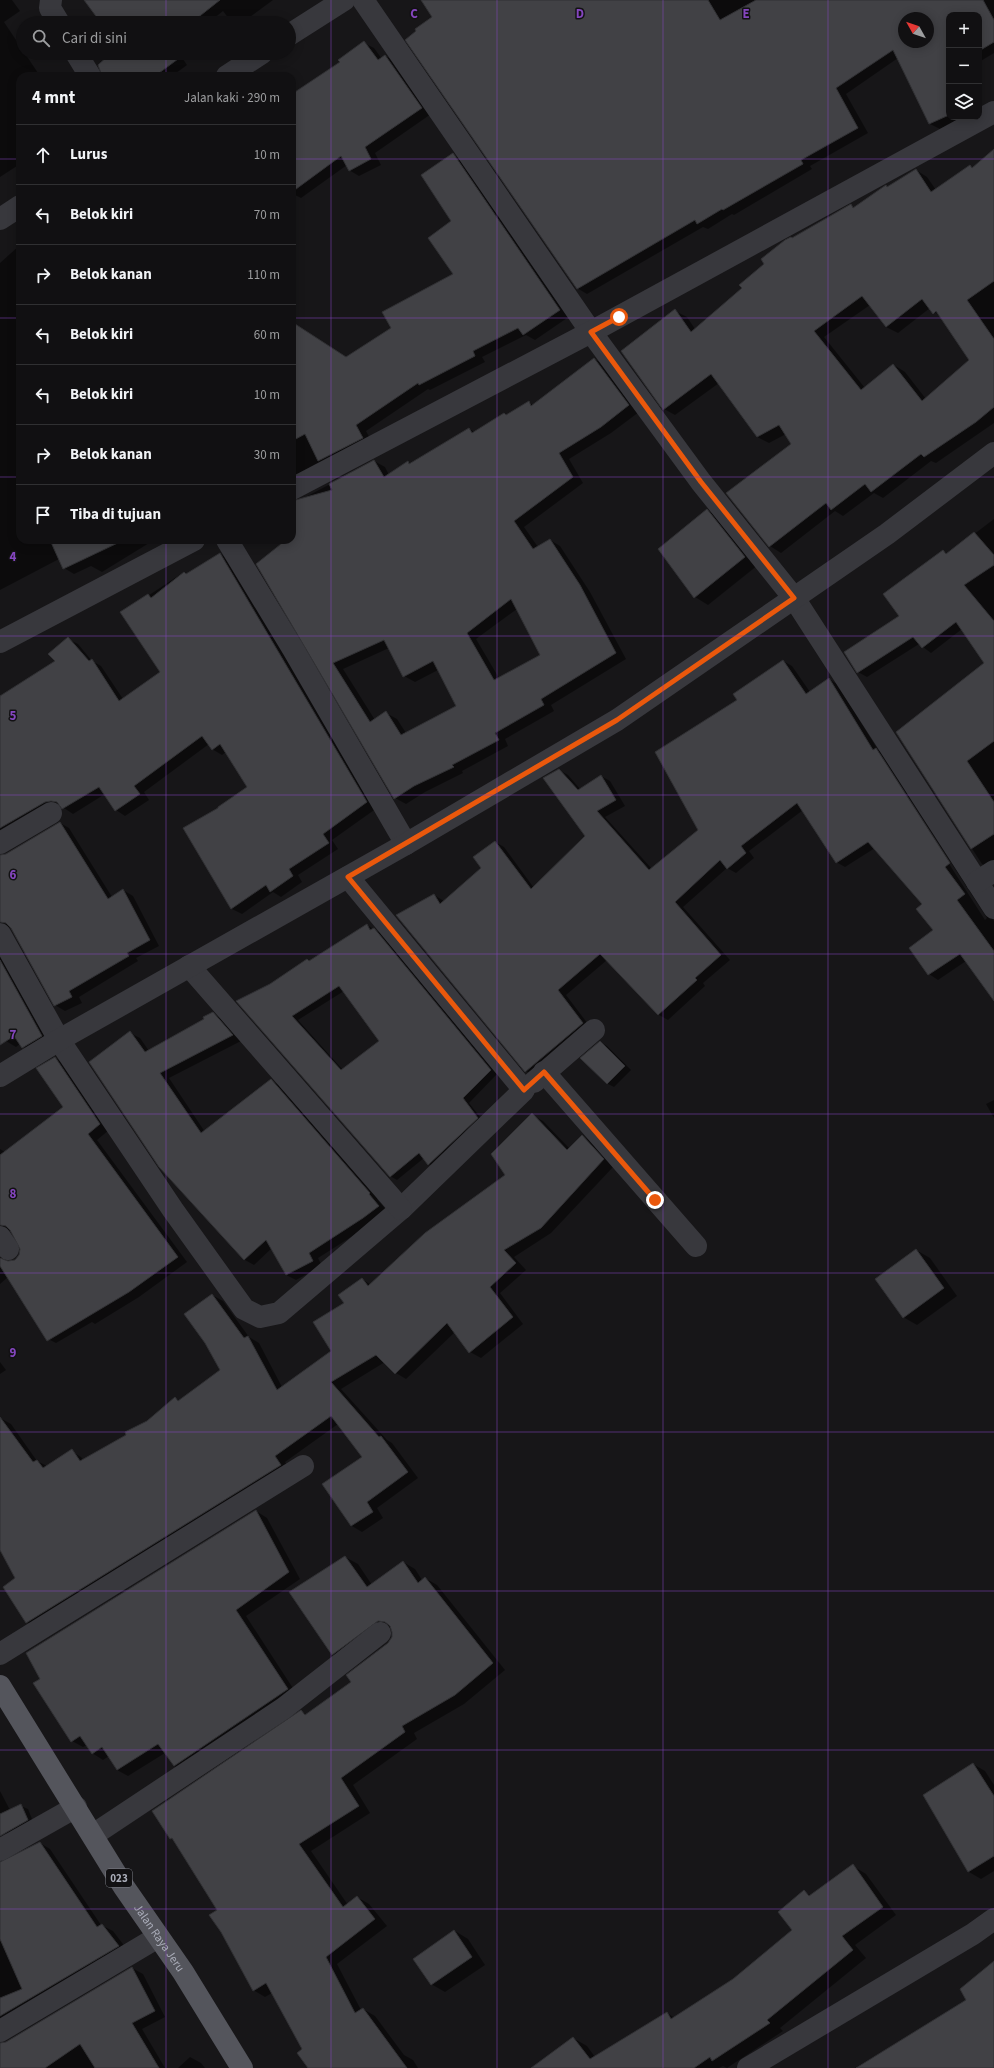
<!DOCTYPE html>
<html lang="id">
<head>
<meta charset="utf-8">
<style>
  body { margin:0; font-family:"Source Sans 3",sans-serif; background:#1e1e20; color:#f1f3f6 }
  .controls { position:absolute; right:12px; top:12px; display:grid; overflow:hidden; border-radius:8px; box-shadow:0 2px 10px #0003 }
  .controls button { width:36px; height:36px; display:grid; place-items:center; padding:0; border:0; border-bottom:1px solid #303032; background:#111012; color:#f1f3f6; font:20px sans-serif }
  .compass { position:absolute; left:898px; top:12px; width:36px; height:36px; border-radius:50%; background:#111012; box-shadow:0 2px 10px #0003; rotate:310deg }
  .stop { position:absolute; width:12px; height:12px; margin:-9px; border:3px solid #ea580c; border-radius:50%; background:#fff }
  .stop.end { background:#ea580c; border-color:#fff; box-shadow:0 1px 4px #0008 }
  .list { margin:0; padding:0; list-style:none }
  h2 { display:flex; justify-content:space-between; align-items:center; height:52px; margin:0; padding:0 16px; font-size:17px }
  h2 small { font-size:13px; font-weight:400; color:#9c9d9f }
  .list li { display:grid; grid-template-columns:26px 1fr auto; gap:12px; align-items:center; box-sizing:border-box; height:60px; padding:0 16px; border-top:1px solid #303032 }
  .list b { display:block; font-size:15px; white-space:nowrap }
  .list em { font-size:13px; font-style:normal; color:#9c9d9f }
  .icon { flex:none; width:22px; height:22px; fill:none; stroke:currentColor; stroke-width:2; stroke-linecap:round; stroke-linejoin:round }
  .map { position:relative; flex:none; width:994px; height:2068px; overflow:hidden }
  .search { position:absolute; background:#111012; box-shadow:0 2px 10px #0003; left:16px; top:16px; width:280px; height:44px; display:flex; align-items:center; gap:10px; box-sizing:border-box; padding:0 14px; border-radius:22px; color:#9c9d9f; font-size:15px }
  .panel { position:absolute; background:#111012; box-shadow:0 2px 10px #0003; left:16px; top:72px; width:280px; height:472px; border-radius:12px }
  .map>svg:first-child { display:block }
  .shadow { fill:#0007; fill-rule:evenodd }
  .building { fill:#414145; stroke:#313134; fill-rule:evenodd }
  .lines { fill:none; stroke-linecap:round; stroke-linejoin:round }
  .minor { stroke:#38383d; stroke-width:22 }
  .primary { stroke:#54555c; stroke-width:22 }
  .route { stroke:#ea580c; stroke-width:5 }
  .grid { fill:none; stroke:#8446be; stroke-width:1; stroke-opacity:0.55 }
  .labels { text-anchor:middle; stroke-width:3; stroke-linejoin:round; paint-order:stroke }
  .shield { fill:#121113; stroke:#7c7e86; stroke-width:1 }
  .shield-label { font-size:11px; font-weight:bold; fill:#a9acb8 }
  .street-label { font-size:12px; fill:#a9acb8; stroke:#121113 }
  .grid-label { font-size:13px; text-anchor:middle; font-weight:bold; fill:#8446be; stroke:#121113; stroke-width:3; stroke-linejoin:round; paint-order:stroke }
</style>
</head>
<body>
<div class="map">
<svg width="994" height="2068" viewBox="0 0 994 2068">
  <rect width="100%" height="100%" fill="#171618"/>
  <g class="shadow">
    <path d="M 0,0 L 12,0 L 20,11 L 4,22 L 40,76 L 20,76 L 20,164 L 0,177 Z"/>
    <path d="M 85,0 L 273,0 L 242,23 L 235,23 L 229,19 L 223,11 L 208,23 L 103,23 Z"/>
    <path d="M 432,0 L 994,0 L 994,53 L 979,62 L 979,15 L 949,15 L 949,117 L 965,117 L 940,129 L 930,124 L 898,58 L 846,94 L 868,133 L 810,166 L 812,169 L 734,215 L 732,214 L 708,229 L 703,227 L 587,294 L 577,288 L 433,18 ZM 904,18 L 928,18 L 928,42 L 904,42 Z"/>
    <path d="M 364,43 L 374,48 L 382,59 L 385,56 L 395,61 L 431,114 L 375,153 L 381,165 L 359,176 L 349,170 L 347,165 L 301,198 L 295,195 L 292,197 L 292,95 L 341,63 Z"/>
    <path d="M 112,53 L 179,53 L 187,65 L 172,76 L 112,76 L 100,62 Z"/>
    <path d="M 994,150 L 994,423 L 936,463 L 931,461 L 883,498 L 874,493 L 843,516 L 835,511 L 781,553 L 770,546 L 792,444 L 786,434 L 769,443 L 757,437 L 719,383 L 675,415 L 664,409 L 675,311 L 687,317 L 695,329 L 744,288 L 793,239 L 851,206 L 855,208 L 886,186 L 888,188 L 916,170 L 927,177 L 936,190 L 970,166 L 973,168 ZM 870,305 L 886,327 L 898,333 L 930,308 L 942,318 L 971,360 L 926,399 L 905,372 L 894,365 L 865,388 L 824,337 Z"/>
    <path d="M 453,155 L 464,161 L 570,316 L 535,340 L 526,335 L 482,357 L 485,362 L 430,390 L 428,389 L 366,431 L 373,444 L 292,488 L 292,332 L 347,358 L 392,328 L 454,274 Z"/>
    <path d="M 20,245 L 20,540 L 154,540 L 102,572 L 91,566 L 74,574 L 64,568 L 59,559 L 0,590 L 0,263 Z"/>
    <path d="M 594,359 L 605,365 L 639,412 L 611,433 L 569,459 L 583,483 L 524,527 L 538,547 L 550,540 L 560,546 L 590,592 L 626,659 L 551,705 L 554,711 L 505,739 L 508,746 L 462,771 L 463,773 L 425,792 L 406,804 L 395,798 L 257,564 L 286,540 L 292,540 L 292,502 L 298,501 L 374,461 L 385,467 L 389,475 L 469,429 L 475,432 L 529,402 L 533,405 ZM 517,609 L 541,655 L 499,678 L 476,639 ZM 389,648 L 404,676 L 415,682 L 438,670 L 457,707 L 406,733 L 397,719 L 386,713 L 375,720 L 343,669 Z"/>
    <path d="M 707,510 L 721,518 L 758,565 L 708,605 L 695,597 Z"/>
    <path d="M 994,519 L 994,867 L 991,869 L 982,864 L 897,733 L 985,663 L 962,629 L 931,653 L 919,644 L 867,677 L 858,672 L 900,616 L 943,551 L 948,554 Z"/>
    <path d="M 220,554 L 230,560 L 377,808 L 332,840 L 338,849 L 298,875 L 302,882 L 281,897 L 273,892 L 242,914 L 232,909 L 185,829 L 220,809 L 249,787 L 226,752 L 222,755 L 212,749 L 209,744 L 144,792 L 149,800 L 125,816 L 116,810 L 105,794 L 73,814 L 61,806 L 55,807 L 0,841 L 0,697 L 56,662 L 68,639 L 78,644 L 92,661 L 101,666 L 123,699 L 161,672 L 122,613 L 184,572 L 187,574 Z"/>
    <path d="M 783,661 L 792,666 L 810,692 L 829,679 L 837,684 L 878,750 L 885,754 L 994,921 L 994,1001 L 966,961 L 938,980 L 929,974 L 911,948 L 935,930 L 924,904 L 875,848 L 845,867 L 836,862 L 803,810 L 749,851 L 754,858 L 736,873 L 727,868 L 683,907 L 730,960 L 703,983 L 705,986 L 668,1020 L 659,1015 L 607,960 L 566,995 L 591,1028 L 535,1076 L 526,1071 L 434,895 L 444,901 L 483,868 L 495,842 L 504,847 L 534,888 L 586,836 L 559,770 L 568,775 L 581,790 L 601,776 L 610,781 L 625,806 L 605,817 L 652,869 L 700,830 L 738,701 ZM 878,753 L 880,753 L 987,918 L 985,920 Z"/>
    <path d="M 60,823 L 69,828 L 112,897 L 123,890 L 133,896 L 159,946 L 136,958 L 138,961 L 79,997 L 82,1003 L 65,1011 L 55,1005 L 11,927 L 4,928 L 0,932 L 0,856 L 7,855 Z"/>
    <path d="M 367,925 L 380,933 L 497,1074 L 469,1103 L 484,1122 L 436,1168 L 429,1164 L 424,1158 L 397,1180 L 390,1176 L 271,985 ZM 344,991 L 380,1041 L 343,1070 L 298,1020 Z"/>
    <path d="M 0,949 L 51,1041 L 33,1053 L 20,1044 L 16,1047 L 6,1041 L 0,1041 Z"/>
    <path d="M 213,1013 L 222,1019 L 241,1041 L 169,1078 L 205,1132 L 271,1080 L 280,1086 L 379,1198 L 377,1199 L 387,1211 L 373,1223 L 318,1258 L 322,1266 L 296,1280 L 286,1275 L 272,1248 L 254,1265 L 245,1260 L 160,1166 L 130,1033 L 140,1038 L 149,1051 L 206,1020 Z"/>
    <path d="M 600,1042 L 607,1046 L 631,1070 L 614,1087 L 608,1084 L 582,1058 Z"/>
    <path d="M 55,1058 L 65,1064 L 109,1130 L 97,1140 L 187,1262 L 139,1297 L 95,1324 L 92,1322 L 56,1343 L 46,1338 L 8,1277 L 0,1284 L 0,1249 L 7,1262 L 16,1260 L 20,1255 L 22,1248 L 12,1230 L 3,1232 L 0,1235 L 0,1149 L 5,1152 L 65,1107 Z"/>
    <path d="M 994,1100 L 994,1118 L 986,1104 Z"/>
    <path d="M 532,1115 L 543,1121 L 570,1149 L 582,1136 L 593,1142 L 614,1166 L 551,1233 L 514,1257 L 526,1270 L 500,1293 L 523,1324 L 481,1358 L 470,1352 L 455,1332 L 406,1379 L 396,1373 L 385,1362 L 341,1389 L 387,1440 L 392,1443 L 418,1478 L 377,1508 L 383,1518 L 362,1532 L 352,1526 L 363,1457 L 338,1424 L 285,1462 L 291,1471 L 38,1628 L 27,1622 L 17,1579 L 0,1548 L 0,1418 L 11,1424 L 37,1461 L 47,1466 L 71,1451 L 81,1457 L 97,1478 L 148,1422 L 175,1398 L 180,1401 L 222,1370 L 212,1295 L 223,1301 L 249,1337 L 259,1343 L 282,1387 L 332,1352 L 345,1303 L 362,1279 L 371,1285 L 506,1175 Z"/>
    <path d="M 916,1250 L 930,1258 L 957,1296 L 917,1325 L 903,1317 Z"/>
    <path d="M 0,1362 L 6,1370 L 0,1374 Z"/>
    <path d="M 256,1511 L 267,1518 L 300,1579 L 246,1616 L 298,1696 L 185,1772 L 174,1766 L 165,1753 L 128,1776 L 117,1770 L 109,1756 L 103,1760 L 92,1753 L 87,1745 L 83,1747 L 72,1741 Z"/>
    <path d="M 345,1557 L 358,1564 L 372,1585 L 403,1562 L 415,1569 L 422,1580 L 425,1578 L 437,1585 L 505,1670 L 464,1704 L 414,1733 L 417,1739 L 353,1785 L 370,1813 L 311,1851 L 348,1905 L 357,1897 L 369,1904 L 387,1926 L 337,1964 L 361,2010 L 363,2009 L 375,2016 L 404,2055 L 413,2060 L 418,2068 L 309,2068 L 303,2049 L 272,1993 L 265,1997 L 253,1990 L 218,1910 L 175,1841 L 171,1838 L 301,1711 L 307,1715 L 352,1682 L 348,1675 L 392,1639 L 393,1632 L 390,1627 L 345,1661 L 333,1654 Z"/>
    <path d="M 973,1764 L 985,1771 L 994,1785 L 994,1871 L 981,1879 L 969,1872 L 924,1795 Z"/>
    <path d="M 0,1791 L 10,1810 L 21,1806 L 28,1809 L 34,1824 L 12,1836 L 5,1833 L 0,1820 Z"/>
    <path d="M 40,1843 L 50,1849 L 101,1925 L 113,1931 L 129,1952 L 0,2031 L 0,1867 Z"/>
    <path d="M 853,1866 L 866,1874 L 896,1915 L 855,1945 L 866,1958 L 780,2028 L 783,2031 L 727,2068 L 723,2066 L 719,2068 L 560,2068 L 573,2038 L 587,2046 L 595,2057 L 667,2013 L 675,2018 L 734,1980 L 794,1930 L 804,1892 L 812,1896 Z"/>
    <path d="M 455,1931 L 468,1939 L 485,1965 L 445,1992 L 431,1984 Z"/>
    <path d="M 994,1963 L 994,2068 L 855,2068 L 967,2001 Z"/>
    <path d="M 132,1968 L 143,1974 L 165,2017 L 142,2029 L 165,2068 L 0,2068 L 0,2044 L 7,2043 Z"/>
    <path d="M 190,2057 L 201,2063 L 205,2068 L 178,2068 Z"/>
  </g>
  <g class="building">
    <path d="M 84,0 L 220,0 L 191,23 L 101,23 Z"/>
    <path d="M 421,0 L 708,0 L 720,20 L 756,0 L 983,0 L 994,20 L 994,42 L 979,51 L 979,15 L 949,15 L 949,115 L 929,124 L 893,50 L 836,88 L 858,128 L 801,160 L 803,164 L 723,210 L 722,209 L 697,224 L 695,220 L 577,289 L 405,40 L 416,31 L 415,29 L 432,17 ZM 904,18 L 928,18 L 928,42 L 904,42 Z"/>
    <path d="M 364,41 L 378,60 L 385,55 L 422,108 L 365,147 L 371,159 L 349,171 L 341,156 L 292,192 L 292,94 L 340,62 L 338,60 Z"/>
    <path d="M 111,53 L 174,53 L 178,59 L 155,76 L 102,76 L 98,65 Z"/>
    <path d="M 994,149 L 994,281 L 967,300 L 994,339 L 994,407 L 976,422 L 924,457 L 921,454 L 871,492 L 865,484 L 831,510 L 826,503 L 769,547 L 726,493 L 791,444 L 779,425 L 757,437 L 711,374 L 663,410 L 621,351 L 675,309 L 691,332 L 742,288 L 739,285 L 764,264 L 761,259 L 785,240 L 791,237 L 792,238 L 851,204 L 853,208 L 886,185 L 887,187 L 916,169 L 931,192 L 970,165 L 972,168 ZM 862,296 L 886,327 L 922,299 L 933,314 L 936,311 L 969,360 L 922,401 L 893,364 L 861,390 L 814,331 Z"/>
    <path d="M 453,153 L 560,310 L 523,335 L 518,328 L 473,351 L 475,356 L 419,385 L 418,383 L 356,425 L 363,438 L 318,461 L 305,434 L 292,441 L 292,322 L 346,357 L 391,328 L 382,312 L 453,274 L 428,238 L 451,221 L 421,175 Z"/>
    <path d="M 594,358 L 629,405 L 601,427 L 559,453 L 573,477 L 514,521 L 533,549 L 550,539 L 580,585 L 616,653 L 541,699 L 544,705 L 495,733 L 499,740 L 452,765 L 454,767 L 414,786 L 394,799 L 256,564 L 286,540 L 292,540 L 292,501 L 332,490 L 329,484 L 374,460 L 384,477 L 408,461 L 409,464 L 469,428 L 472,433 L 504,413 L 506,415 L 529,401 L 531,406 ZM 511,599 L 540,655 L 494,680 L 467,633 ZM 384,640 L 403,677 L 433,661 L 456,706 L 401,735 L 386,711 L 370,722 L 333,663 Z"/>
    <path d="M 707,509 L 745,557 L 694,598 L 658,549 Z"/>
    <path d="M 974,532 L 994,555 L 994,565 L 964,585 L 994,621 L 994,741 L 967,761 L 994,802 L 994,834 L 971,849 L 896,732 L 984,663 L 956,622 L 922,648 L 913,637 L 857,673 L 844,652 L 899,616 L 883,594 L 943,550 L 946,554 Z"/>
    <path d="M 50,540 L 124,540 L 63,569 Z"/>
    <path d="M 220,553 L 367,802 L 323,834 L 329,843 L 289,869 L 293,876 L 270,892 L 266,885 L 231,909 L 183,828 L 218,808 L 218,807 L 247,787 L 220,744 L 212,750 L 202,736 L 134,786 L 140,794 L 115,811 L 99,787 L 62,809 L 57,802 L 51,801 L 45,802 L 0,828 L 0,696 L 55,661 L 48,654 L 68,637 L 89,661 L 92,659 L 119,701 L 160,672 L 120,612 L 148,594 L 151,598 L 184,572 L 186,574 Z"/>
    <path d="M 783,660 L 806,694 L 829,678 L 873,750 L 876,748 L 950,863 L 945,867 L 965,894 L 957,900 L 994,951 L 994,1001 L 960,954 L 928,975 L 909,948 L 933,930 L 916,909 L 922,904 L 868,842 L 836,863 L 797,803 L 741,846 L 746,853 L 727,869 L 720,860 L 675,902 L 721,955 L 695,978 L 697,980 L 658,1015 L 600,954 L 558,990 L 583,1023 L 525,1072 L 396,915 L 434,894 L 440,904 L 481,868 L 473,857 L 495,841 L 531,889 L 585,836 L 543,778 L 559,769 L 578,790 L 601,775 L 616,800 L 597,811 L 649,870 L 698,830 L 655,752 L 737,700 L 733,694 Z"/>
    <path d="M 60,822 L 108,899 L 123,889 L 150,940 L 127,953 L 129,956 L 69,991 L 72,997 L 54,1006 L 11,928 L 6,923 L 0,922 L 0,855 L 6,854 Z"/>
    <path d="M 367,924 L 370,930 L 374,928 L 491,1070 L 463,1098 L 478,1118 L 428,1165 L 419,1153 L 390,1177 L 236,1001 L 270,984 L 307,959 L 309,961 ZM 339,986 L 379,1041 L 341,1070 L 292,1016 Z"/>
    <path d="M 0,960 L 42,1036 L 22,1048 L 14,1036 L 0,1045 Z"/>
    <path d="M 213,1012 L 233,1035 L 160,1073 L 201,1133 L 271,1079 L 370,1193 L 369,1194 L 379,1206 L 363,1218 L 309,1253 L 313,1261 L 286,1275 L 266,1240 L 244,1260 L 159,1167 L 89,1062 L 130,1031 L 145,1052 L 204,1019 L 203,1017 Z"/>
    <path d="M 600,1041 L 625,1066 L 607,1084 L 580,1058 Z"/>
    <path d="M 55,1057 L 100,1124 L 88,1134 L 178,1257 L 129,1292 L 47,1341 L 0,1266 L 0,1258 L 8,1261 L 15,1260 L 19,1255 L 20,1249 L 10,1230 L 6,1226 L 0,1225 L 0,1155 L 63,1107 L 36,1068 Z"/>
    <path d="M 532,1113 L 567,1150 L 582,1135 L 604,1159 L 541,1228 L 504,1250 L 516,1263 L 490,1287 L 513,1317 L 469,1353 L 447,1323 L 395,1374 L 376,1355 L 331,1382 L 379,1437 L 381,1436 L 408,1472 L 367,1502 L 373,1512 L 351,1526 L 322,1484 L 362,1457 L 331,1416 L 275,1456 L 281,1465 L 26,1623 L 3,1587 L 15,1578 L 0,1550 L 0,1417 L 33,1462 L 37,1460 L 43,1468 L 72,1449 L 80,1461 L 126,1435 L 125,1432 L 147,1421 L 175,1397 L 178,1401 L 220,1370 L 205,1343 L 184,1314 L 212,1294 L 244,1338 L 248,1336 L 277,1390 L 331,1351 L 313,1322 L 344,1303 L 338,1295 L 362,1278 L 368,1286 L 425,1233 L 505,1175 L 491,1154 Z"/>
    <path d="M 916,1249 L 944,1288 L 903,1318 L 875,1279 Z"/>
    <path d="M 256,1510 L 289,1572 L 236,1610 L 288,1689 L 174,1766 L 158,1744 L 117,1770 L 102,1747 L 92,1754 L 80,1736 L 71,1742 L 33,1683 L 40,1679 L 26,1653 Z"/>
    <path d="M 345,1556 L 367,1587 L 403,1561 L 418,1583 L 425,1577 L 493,1663 L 455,1695 L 402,1726 L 405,1732 L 341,1778 L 359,1806 L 299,1844 L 343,1907 L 357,1896 L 375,1919 L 326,1957 L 355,2013 L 363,2008 L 407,2068 L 308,2068 L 297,2053 L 302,2049 L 266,1983 L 253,1991 L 221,1932 L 209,1915 L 217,1910 L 172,1838 L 170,1839 L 152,1811 L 301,1710 L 305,1715 L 351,1682 L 346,1675 L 388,1643 L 392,1637 L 392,1632 L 390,1626 L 385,1622 L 378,1621 L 332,1655 L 289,1592 Z"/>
    <path d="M 973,1763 L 994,1796 L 994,1856 L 968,1872 L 923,1795 Z"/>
    <path d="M 21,1804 L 28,1820 L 0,1836 L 0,1814 Z"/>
    <path d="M 40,1842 L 97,1927 L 102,1924 L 119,1946 L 0,2016 L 0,1998 L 22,1989 L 0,1939 L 0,1862 Z"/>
    <path d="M 853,1864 L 883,1907 L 842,1936 L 853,1950 L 767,2020 L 770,2023 L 712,2061 L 710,2057 L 694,2068 L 531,2068 L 573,2037 L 590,2059 L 667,2012 L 671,2019 L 733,1979 L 792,1930 L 778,1912 L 804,1890 L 809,1896 Z"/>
    <path d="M 454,1930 L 472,1957 L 431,1985 L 413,1959 Z"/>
    <path d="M 994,1961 L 994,2068 L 856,2068 L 966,2000 L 960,1989 Z"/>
    <path d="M 132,1967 L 155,2011 L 132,2023 L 159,2068 L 95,2068 L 80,2044 L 45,2068 L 0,2068 L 0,2043 L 6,2042 Z"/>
  </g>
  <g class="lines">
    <g class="minor">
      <path d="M 51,0 L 50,8 L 59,23"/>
      <path d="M 363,0 L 591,332 L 701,482 L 794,598 L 994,908"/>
      <path d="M 289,35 L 344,0"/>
      <path d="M 76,53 L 90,76"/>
      <path d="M 227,76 L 262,53"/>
      <path d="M 0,219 L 20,206"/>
      <path d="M 292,489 L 591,332 L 994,112"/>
      <path d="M 227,540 L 293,649 L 406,844"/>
      <path d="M 0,642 L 194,540"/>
      <path d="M 0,843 L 51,813"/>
      <path d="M 977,882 L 994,871"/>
      <path d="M 0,934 L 59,1040 L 173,1210 L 244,1309 L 260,1317 L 279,1313 L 401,1209 L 524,1090 L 348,877"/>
      <path d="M 189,966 L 401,1209"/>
      <path d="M 544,1072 L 696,1246"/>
      <path d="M 0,1076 L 59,1040 L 406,844 L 617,720 L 887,534 L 994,453"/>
      <path d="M 534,1082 L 594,1030"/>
      <path d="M 0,1237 L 8,1249"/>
      <path d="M 0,1654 L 303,1466"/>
      <path d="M 93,1835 L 284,1708 L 380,1633"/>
      <path d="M 0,1850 L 76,1807"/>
      <path d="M 0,2031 L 158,1937"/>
      <path d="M 748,2068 L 973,1934 L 994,1919"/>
    </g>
    <path class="primary" id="s1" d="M 0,1686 L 124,1887 L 183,1972 L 242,2068"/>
  </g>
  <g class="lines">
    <path class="route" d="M 619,317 L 591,332 L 701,482 L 794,598 L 617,720 L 348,877 L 524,1090 L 544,1072 L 655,1200"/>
  </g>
  <path class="grid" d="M 166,0 L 166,23M 331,0 L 331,2068M 497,0 L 497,2068M 663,0 L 663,2068M 828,0 L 828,2068M 166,53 L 166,76M 0,159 L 20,159M 292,159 L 994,159M 0,318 L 20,318M 292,318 L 994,318M 0,477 L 20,477M 292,477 L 994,477M 166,540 L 166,2068M 0,636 L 994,636M 0,795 L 994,795M 0,954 L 994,954M 0,1114 L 994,1114M 0,1273 L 994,1273M 0,1432 L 994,1432M 0,1591 L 994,1591M 0,1750 L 994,1750M 0,1909 L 994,1909"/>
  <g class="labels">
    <rect class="shield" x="106" y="1869" width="26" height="18" rx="3"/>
    <g class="shield-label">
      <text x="119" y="1882">023</text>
    </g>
    <g class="street-label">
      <text dy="4" stroke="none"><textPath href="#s1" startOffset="298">Jalan Raya Jeru</textPath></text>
    </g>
  </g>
  <g class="grid-label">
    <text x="414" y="18">C</text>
    <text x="580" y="18">D</text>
    <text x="746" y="18">E</text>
    <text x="13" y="561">4</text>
    <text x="13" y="720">5</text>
    <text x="13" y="879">6</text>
    <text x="13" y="1039">7</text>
    <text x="13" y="1198">8</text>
    <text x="13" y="1357">9</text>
  </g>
</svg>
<div class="controls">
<button>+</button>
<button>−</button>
<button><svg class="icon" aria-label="layers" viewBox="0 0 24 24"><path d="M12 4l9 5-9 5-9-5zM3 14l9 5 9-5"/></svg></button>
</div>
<svg class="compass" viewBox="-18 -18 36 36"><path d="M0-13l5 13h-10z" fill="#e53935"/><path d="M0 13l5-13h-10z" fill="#9c9d9f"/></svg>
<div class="stop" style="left:619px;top:317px"></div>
<div class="stop end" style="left:655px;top:1200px"></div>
<div class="search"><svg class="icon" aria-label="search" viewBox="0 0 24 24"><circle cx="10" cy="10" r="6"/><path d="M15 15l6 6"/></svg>Cari di sini</div>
<section class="panel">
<h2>4 mnt<small>Jalan kaki · 290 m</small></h2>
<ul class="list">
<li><svg class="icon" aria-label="ahead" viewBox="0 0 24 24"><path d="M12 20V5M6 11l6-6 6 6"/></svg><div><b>Lurus</b></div><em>10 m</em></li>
<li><svg class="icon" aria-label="left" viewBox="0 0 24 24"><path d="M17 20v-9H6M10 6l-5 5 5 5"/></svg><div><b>Belok kiri</b></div><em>70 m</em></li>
<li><svg class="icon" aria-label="right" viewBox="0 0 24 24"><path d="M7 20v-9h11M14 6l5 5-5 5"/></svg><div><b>Belok kanan</b></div><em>110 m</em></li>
<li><svg class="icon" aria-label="left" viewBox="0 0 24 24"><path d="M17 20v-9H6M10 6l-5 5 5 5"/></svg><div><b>Belok kiri</b></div><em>60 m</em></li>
<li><svg class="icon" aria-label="left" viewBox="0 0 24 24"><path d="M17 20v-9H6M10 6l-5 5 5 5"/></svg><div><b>Belok kiri</b></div><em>10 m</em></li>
<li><svg class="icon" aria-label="right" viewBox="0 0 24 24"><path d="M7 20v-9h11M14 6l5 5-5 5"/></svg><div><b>Belok kanan</b></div><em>30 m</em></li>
<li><svg class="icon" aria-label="arrive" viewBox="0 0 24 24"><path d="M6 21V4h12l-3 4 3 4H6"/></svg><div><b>Tiba di tujuan</b></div></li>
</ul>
</section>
</div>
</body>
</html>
